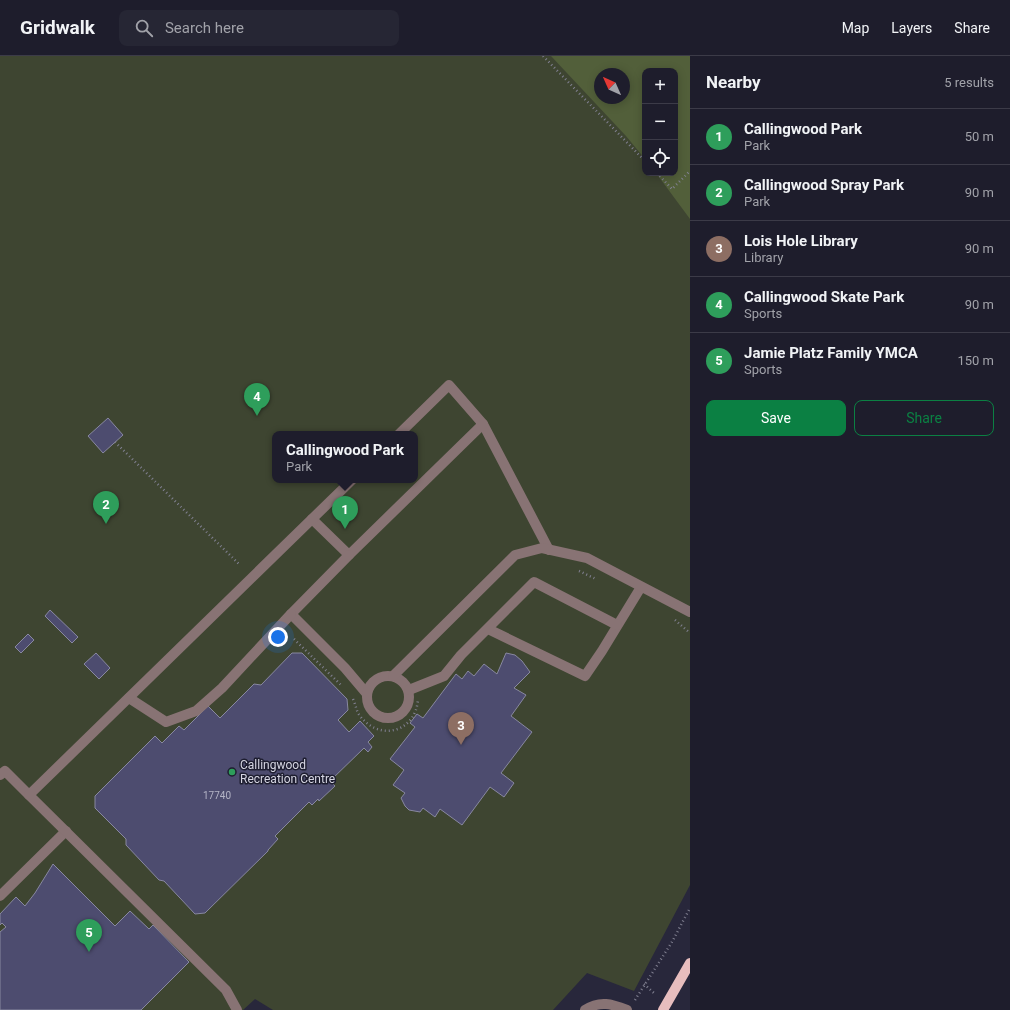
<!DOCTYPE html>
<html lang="en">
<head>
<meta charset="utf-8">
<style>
  body { margin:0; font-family:Roboto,sans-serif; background:#262634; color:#f1f3f6 }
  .controls { position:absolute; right:12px; top:12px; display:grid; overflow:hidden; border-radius:8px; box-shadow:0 2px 10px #0003 }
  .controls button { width:36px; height:36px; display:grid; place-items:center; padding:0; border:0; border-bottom:1px solid #3c3b48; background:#1e1d2c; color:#f1f3f6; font:20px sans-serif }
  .compass { position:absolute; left:594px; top:12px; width:36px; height:36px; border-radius:50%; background:#1e1d2c; box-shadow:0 2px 10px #0003; rotate:315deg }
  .you { position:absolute; left:278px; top:581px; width:14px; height:14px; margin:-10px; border:3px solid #fff; border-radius:50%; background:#1a73e8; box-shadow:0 0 0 6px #1a73e833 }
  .badge { display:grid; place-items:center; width:26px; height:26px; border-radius:50%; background:#0b8043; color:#fff; font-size:13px; font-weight:700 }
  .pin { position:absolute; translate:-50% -33px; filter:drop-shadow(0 1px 2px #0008) }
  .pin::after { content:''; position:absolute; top:21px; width:14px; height:12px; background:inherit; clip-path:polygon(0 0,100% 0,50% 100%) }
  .popup { position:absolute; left:272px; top:375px; width:146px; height:52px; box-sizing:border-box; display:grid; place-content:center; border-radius:8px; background:#1e1d2c; filter:drop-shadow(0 1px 3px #0005); font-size:13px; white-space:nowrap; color:#a1a2a9 }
  .popup b { font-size:15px; color:#f1f3f6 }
  .popup::after { content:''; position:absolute; left:50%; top:100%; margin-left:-8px; border:8px solid transparent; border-top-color:#1e1d2c }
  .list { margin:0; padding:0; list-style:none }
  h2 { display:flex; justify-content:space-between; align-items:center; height:52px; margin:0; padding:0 16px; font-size:17px }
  h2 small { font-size:13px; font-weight:400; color:#a1a2a9 }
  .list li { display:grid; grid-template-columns:26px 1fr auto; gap:12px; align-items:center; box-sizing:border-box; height:56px; padding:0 16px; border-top:1px solid #3c3b48 }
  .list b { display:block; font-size:15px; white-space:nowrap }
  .list p { margin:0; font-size:13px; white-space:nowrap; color:#a1a2a9 }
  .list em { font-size:13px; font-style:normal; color:#a1a2a9 }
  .actions { display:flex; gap:8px; padding:12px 16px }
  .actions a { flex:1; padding:9px 0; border:1px solid #0b8043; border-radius:8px; text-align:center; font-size:14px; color:#0b8043 }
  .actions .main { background:#0b8043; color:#fff }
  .icon { flex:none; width:22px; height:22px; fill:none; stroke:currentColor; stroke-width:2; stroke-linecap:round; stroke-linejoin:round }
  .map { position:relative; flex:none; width:690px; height:954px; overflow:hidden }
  header { display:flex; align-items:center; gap:24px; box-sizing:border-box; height:56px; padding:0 20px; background:#1e1d2c; border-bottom:1px solid #3c3b48 }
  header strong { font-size:19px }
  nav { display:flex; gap:22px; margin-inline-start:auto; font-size:14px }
  .search { width:280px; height:36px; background:#262634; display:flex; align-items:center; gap:10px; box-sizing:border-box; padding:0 14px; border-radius:8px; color:#a1a2a9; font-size:15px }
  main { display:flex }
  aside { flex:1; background:#1e1d2c }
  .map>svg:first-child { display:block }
  .green { fill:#3e4531; fill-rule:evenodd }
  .forest { fill:#525f3a; fill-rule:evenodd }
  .building { fill:#4d4c6f; stroke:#8888a0 }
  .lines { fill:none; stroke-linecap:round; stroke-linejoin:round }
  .path { stroke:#818091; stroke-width:2.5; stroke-dasharray:1 3; stroke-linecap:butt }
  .minor { stroke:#887374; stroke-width:10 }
  .major { stroke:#e7bdbe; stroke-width:10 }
  .leisure-dot { fill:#2e9e5b; stroke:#1e1e30; stroke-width:1.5 }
  .labels { text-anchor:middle; stroke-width:3; stroke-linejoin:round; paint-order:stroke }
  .number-label { font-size:10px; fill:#b3b3c5 }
  .poi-label { font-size:12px; fill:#d5d5e2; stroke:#1e1e30; text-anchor:start }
</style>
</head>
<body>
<header>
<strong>Gridwalk</strong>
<div class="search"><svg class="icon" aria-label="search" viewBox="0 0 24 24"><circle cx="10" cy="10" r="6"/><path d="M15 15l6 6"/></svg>Search here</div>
<nav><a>Map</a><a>Layers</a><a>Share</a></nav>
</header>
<main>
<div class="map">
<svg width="690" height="954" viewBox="0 0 690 954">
  <rect width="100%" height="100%" fill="#28273b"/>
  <path class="green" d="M 0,0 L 690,0 L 690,829 L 634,935 L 587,917 L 553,954 L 273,954 L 255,943 L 243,954 L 0,954 ZM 645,15 L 675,15 L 675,117 L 645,117 ZM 600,18 L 624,18 L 624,42 L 600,42 ZM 275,378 L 415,378 L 415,424 L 275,424 Z"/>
  <path class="forest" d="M 551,0 L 690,0 L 690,163 L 656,117 L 675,117 L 675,15 L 645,15 L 645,103 L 626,80 ZM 600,18 L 624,18 L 624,42 L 600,42 Z"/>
  <g class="building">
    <path d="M 108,362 L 123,379 L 103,397 L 88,380 Z"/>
    <path d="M 50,554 L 78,581 L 72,587 L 45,560 Z"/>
    <path d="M 28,578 L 34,584 L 21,597 L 15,591 Z"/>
    <path d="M 96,597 L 110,612 L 99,623 L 84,608 Z"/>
    <path d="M 292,597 L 302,597 L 347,643 L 348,654 L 338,664 L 349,676 L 360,665 L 374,680 L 368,686 L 372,691 L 368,696 L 364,692 L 330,725 L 335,730 L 319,745 L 318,743 L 312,749 L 309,746 L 275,780 L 278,783 L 268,794 L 268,795 L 205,857 L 195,858 L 164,825 L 159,824 L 126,789 L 126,783 L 95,752 L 95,740 L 155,680 L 162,687 L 179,670 L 184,674 L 208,650 L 220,662 L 254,628 L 261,629 Z"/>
    <path d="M 506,597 L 515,599 L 522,605 L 530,616 L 514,632 L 526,639 L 511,660 L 532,676 L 501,717 L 514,727 L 504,741 L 490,731 L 462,769 L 440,753 L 435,761 L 423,752 L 420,756 L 409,754 L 405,750 L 401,742 L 405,737 L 393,729 L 404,714 L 390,703 L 415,671 L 410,667 L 417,658 L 423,662 L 456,618 L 462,623 L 468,615 L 474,620 L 484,608 L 497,618 Z"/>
    <path d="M 53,808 L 115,870 L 130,855 L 149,873 L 153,869 L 189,906 L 141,954 L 0,954 L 0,876 L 6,871 L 2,867 L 0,869 L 0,858 L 16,841 L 25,850 L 35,837 Z"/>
  </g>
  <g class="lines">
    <g class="path">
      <path d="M 543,0 L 645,105"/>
      <path d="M 657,117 L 672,133 L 690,115"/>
      <path d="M 115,386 L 240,509"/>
      <path d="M 579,515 L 596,523"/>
      <path d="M 675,564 L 690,577"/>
      <path d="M 294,583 L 342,630"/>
      <path d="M 353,643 C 356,649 356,655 360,660 C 380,686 416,676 418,643"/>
      <path d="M 644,928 L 654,937"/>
      <path d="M 635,944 L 672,886 L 690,852"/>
    </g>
    <g class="minor">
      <path d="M 483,368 L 549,494"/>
      <path d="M 312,463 L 349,499 L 483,368 L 449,329 L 399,378"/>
      <path d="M 349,499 L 291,558 L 345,612 L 367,638"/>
      <path d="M 488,573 L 585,620 L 602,595 L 641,531"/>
      <circle cx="388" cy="641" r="21"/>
      <path d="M 393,620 L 515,499 L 542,492 L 587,502 L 690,556"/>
      <path d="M 409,634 L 444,620 L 461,599 L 534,526 L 617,569"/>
      <path d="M 129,642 L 166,666 L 196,655 L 222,632 L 291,558"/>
      <path d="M 0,719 L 5,715 L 29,739"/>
      <path d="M 0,840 L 66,775"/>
      <path d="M 237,954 L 226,934 L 29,739 L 352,424"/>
      <path d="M 585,954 C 600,944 612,948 627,954"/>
    </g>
    <path class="major" d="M 663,954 L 690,907"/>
  </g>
  <circle class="leisure-dot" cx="232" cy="716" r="4"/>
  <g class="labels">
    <g class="number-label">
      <text x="217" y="743">17740</text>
    </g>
    <g class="poi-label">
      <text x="240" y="713">Callingwood<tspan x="240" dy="14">Recreation Centre</tspan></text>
    </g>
  </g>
</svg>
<div class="controls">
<button>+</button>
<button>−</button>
<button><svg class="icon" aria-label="locate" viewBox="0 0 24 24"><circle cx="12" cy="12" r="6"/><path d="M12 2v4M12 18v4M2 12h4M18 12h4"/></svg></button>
</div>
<svg class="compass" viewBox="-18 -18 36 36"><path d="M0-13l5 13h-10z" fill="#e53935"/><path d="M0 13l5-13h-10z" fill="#a1a2a9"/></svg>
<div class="you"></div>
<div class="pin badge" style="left:345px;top:473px;background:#2e9e5b">1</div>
<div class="popup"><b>Callingwood Park</b>Park</div>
<div class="pin badge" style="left:106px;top:468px;background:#2e9e5b">2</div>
<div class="pin badge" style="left:461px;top:689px;background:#8d6e63">3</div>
<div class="pin badge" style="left:257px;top:360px;background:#2e9e5b">4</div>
<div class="pin badge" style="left:89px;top:896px;background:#2e9e5b">5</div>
</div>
<aside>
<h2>Nearby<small>5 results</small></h2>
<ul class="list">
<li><span class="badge" style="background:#2e9e5b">1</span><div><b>Callingwood Park</b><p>Park</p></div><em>50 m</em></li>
<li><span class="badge" style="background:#2e9e5b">2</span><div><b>Callingwood Spray Park</b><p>Park</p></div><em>90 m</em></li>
<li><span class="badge" style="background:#8d6e63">3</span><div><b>Lois Hole Library</b><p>Library</p></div><em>90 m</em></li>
<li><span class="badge" style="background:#2e9e5b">4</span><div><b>Callingwood Skate Park</b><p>Sports</p></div><em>90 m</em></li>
<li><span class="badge" style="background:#2e9e5b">5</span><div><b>Jamie Platz Family YMCA</b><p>Sports</p></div><em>150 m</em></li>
</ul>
<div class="actions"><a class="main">Save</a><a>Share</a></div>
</aside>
</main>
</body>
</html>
